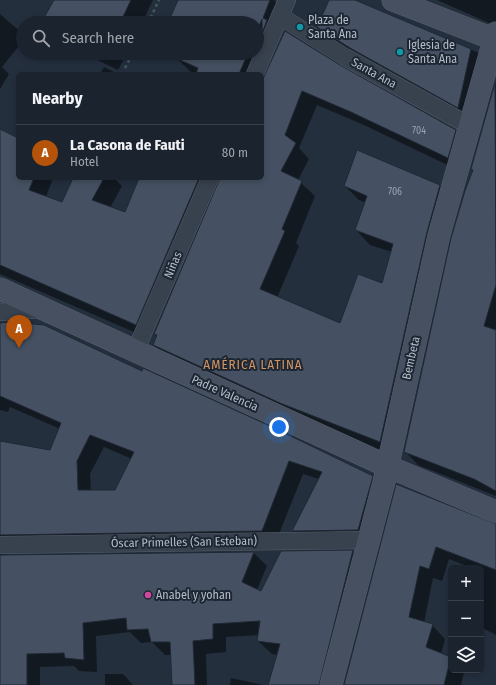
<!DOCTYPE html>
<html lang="en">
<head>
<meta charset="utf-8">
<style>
  body { margin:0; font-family:"Fira Sans Condensed",sans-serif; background:#242b36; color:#f1f3f6 }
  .controls { position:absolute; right:12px; bottom:12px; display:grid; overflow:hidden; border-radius:6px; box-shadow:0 2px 6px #0003 }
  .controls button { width:36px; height:36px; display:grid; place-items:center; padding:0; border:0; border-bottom:1px solid #39404a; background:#1b232e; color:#f1f3f6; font:20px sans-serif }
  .you { position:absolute; left:279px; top:427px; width:14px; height:14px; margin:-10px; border:3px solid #fff; border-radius:50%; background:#1a73e8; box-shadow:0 0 0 6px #1a73e833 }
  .badge { display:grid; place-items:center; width:26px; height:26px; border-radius:50%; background:#b45309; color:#fff; font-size:13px; font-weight:700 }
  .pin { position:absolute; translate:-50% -33px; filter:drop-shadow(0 1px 2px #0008) }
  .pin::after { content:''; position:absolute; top:21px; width:14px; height:12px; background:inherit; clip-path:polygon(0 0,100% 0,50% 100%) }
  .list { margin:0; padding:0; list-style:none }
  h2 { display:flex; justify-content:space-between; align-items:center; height:52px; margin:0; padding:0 16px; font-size:17px }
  h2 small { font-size:13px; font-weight:400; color:#a0a4aa }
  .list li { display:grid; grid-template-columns:26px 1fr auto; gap:12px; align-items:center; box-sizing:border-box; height:56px; padding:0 16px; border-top:1px solid #39404a }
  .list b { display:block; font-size:15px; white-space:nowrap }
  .list p { margin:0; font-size:13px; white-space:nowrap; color:#a0a4aa }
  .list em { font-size:13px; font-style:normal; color:#a0a4aa }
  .icon { flex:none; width:22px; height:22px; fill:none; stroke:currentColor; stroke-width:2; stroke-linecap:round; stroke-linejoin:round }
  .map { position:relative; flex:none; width:496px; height:685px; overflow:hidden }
  .search { position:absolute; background:#1b232e; box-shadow:0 2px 6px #0003; left:16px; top:16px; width:248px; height:44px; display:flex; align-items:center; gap:10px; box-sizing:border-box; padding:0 14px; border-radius:22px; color:#a0a4aa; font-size:15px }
  .panel { position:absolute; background:#1b232e; box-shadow:0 2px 6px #0003; left:16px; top:72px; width:248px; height:108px; border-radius:6px }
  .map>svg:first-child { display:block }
  .shadow { fill:#0007; fill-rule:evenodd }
  .building { fill:#455162; stroke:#1f2835; fill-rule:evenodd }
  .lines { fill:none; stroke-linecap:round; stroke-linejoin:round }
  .street-casing { stroke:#565f6c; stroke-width:18 }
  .secondary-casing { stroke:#565f6c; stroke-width:23 }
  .path { stroke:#44595c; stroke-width:2.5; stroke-dasharray:3 3; stroke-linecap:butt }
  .street { stroke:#38414e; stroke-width:17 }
  .secondary { stroke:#465061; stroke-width:22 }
  .culture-dot { fill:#0f9aa8; stroke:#1d2633; stroke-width:1.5 }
  .hotel-dot { fill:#d1479c; stroke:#1d2633; stroke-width:1.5 }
  .labels { text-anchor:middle; stroke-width:4; stroke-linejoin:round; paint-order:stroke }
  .number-label { font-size:10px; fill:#98a1af }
  .poi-label { font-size:12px; fill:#b4bcc9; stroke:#1d2633; text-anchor:start }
  .street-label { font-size:12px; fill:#b4bcc9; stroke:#1d2633 }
  .neighbourhood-label { font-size:13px; letter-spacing:1px; fill:#d59563; stroke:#1d2633 }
</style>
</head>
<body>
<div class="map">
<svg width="496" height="685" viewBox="0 0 496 685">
  <rect width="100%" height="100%" fill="#242f3e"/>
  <g class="shadow">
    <path d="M 55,0 L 153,0 L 142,23 L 43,23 Z"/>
    <path d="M 197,0 L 274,0 L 285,12 L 277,31 L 281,35 L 262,80 L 262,74 L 195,74 L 191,72 L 176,58 L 178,53 L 257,53 L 257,23 L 191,23 Z"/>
    <path d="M 329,0 L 352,0 L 477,52 L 495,70 L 479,127 L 336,45 L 318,27 Z"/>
    <path d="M 437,0 L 496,0 L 496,26 Z"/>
    <path d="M 0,14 L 23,34 L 23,41 L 2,67 L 9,74 L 0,89 Z"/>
    <path d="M 83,53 L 127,53 L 118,70 Z"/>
    <path d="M 339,66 L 455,130 L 470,145 L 462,172 L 366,126 L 317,105 L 299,148 L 309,159 L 298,180 L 315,196 L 296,243 L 299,246 L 277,298 L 340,324 L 383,284 L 392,252 L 370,245 L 356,230 L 366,203 L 359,200 L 345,186 L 440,186 L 454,200 L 394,456 L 295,417 L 168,359 L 154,345 L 157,336 L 155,334 L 219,186 L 215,188 L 150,339 L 0,274 L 0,137 L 18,139 L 18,178 L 53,178 L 46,197 L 62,204 L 74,178 L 114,178 L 122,186 L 110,208 L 125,214 L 162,178 L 262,178 L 262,81 Z"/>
    <path d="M 104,67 L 118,74 L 100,74 Z"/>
    <path d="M 496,83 L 496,496 L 418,465 L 405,451 L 474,171 L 472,169 Z"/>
    <path d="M 0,324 L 143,372 L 372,477 L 385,490 L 372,543 L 306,544 L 293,531 L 319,479 L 303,474 L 275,544 L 8,550 L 4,556 L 254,553 L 267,566 L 257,590 L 262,592 L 282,552 L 353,551 L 366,564 L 335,685 L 269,685 L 278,655 L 272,654 L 258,641 L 259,635 L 226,637 L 226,652 L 206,654 L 207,685 L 173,685 L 172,655 L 165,655 L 152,642 L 141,643 L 130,632 L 96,636 L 97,672 L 79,671 L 74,666 L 40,667 L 40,685 L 0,685 L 0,442 L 51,451 L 60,429 L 10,407 L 8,412 L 0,410 ZM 104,447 L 132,459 L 116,491 L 91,491 L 90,474 Z"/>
    <path d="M 397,485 L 496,526 L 496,635 L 481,627 L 481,576 L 483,572 L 481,568 L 472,568 L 449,559 L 442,581 L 433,578 L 424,623 L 432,625 L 445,639 L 441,654 L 451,658 L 451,670 L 464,672 L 461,685 L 345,685 Z"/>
    <path d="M 105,674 L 123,674 L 133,685 L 105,685 Z"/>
    <path d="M 231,678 L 263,685 L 230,685 Z"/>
  </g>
  <g class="building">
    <path d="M 54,0 L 131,0 L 120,23 L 41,23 Z"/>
    <path d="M 178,0 L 270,0 L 263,18 L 267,20 L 262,33 L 262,19 L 257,31 L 257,23 L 168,23 Z"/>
    <path d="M 329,0 L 355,0 L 471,49 L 458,108 L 350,48 L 317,27 Z"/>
    <path d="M 285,31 L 340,65 L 456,130 L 448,158 L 351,112 L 302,91 L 285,135 L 296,143 L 281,171 L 302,181 L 282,229 L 285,231 L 260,289 L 340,323 L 358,274 L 382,283 L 393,244 L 355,230 L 367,196 L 344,186 L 357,150 L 440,185 L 427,232 L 380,442 L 280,403 L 153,345 L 157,335 L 154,334 L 220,178 L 262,178 L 262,81 Z"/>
    <path d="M 164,53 L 248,53 L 239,74 L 196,74 L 198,68 Z"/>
    <path d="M 495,83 L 496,285 L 484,326 L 496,330 L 496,491 L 474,479 L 404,452 L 451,238 L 465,191 L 473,170 L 471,169 Z"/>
    <path d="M 0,129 L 18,138 L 18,178 L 34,178 L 29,190 L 62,202 L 73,178 L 104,178 L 92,200 L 125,212 L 139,178 L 199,178 L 136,325 L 0,265 Z"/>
    <path d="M 10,322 L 44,325 L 142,371 L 143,368 L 270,426 L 373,476 L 358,530 L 292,531 L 322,472 L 289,461 L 262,531 L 0,535 L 0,441 L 50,450 L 61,423 L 0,396 L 0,323 ZM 90,435 L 134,452 L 115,490 L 78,490 L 77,461 Z"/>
    <path d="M 396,484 L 496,524 L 496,570 L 436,547 L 429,569 L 420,566 L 409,617 L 433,624 L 426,647 L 451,657 L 444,685 L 344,685 Z"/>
    <path d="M 353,550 L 319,685 L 268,685 L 280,644 L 257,641 L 260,621 L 213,624 L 213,639 L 193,641 L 195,685 L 172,685 L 170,642 L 151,642 L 148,629 L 127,630 L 126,618 L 83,623 L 84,660 L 65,658 L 64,653 L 27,654 L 27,685 L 0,685 L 0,555 L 254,552 L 242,582 L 261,591 L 281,551 Z"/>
  </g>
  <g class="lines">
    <g class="street-casing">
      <g id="street">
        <path d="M 280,16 L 345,57 L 470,126"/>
        <path d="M 255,74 L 287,0"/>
        <path d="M 0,312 L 44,309"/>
        <path d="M 135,352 L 210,178"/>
        <path d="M 0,545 L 367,540"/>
      </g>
    </g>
    <g class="secondary-casing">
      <g id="secondary">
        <path d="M 393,0 L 496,40"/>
        <path d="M 0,289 L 387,466 L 496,512"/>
        <path d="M 331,685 L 385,478 L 439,235 L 496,33"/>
      </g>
    </g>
    <g class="path">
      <path d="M 148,23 L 159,0"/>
      <path d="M 125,68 L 133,53"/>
    </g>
    <use href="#street" class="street"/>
    <use href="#secondary" class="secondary"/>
  </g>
  <g class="culture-dot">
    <circle cx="300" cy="27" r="4"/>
    <circle cx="400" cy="52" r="4"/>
  </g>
  <circle class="hotel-dot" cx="148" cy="595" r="4"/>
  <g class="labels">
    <g class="number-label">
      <text x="419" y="134">704</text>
      <text x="395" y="195">706</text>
    </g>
    <g class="poi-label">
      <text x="308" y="24">Plaza de<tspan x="308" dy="14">Santa Ana</tspan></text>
      <text x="408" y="49">Iglesia de<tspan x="408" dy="14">Santa Ana</tspan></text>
      <text x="156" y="599">Anabel y yohan</text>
    </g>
    <g class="street-label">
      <text transform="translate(374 73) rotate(29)" y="4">Santa Ana</text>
      <text transform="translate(173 265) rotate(-67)" y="4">Niñas</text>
      <text transform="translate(411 358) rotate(-77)" y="4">Bembeta</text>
      <text transform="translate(225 393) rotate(24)" y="4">Padre Valencia</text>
      <text transform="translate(184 542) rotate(-1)" y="4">Óscar Primelles (San Esteban)</text>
    </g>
    <g class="neighbourhood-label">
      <text x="253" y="369">AMÉRICA LATINA</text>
    </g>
  </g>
</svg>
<div class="controls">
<button>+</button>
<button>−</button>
<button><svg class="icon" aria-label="layers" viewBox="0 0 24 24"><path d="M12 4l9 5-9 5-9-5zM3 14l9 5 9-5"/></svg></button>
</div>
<div class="you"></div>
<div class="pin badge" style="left:19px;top:348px">A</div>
<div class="search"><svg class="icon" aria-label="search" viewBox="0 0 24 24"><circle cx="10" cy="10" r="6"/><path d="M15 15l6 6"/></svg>Search here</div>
<section class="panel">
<h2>Nearby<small></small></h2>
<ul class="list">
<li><span class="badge">A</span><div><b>La Casona de Fauti</b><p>Hotel</p></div><em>80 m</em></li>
</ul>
</section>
</div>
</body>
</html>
